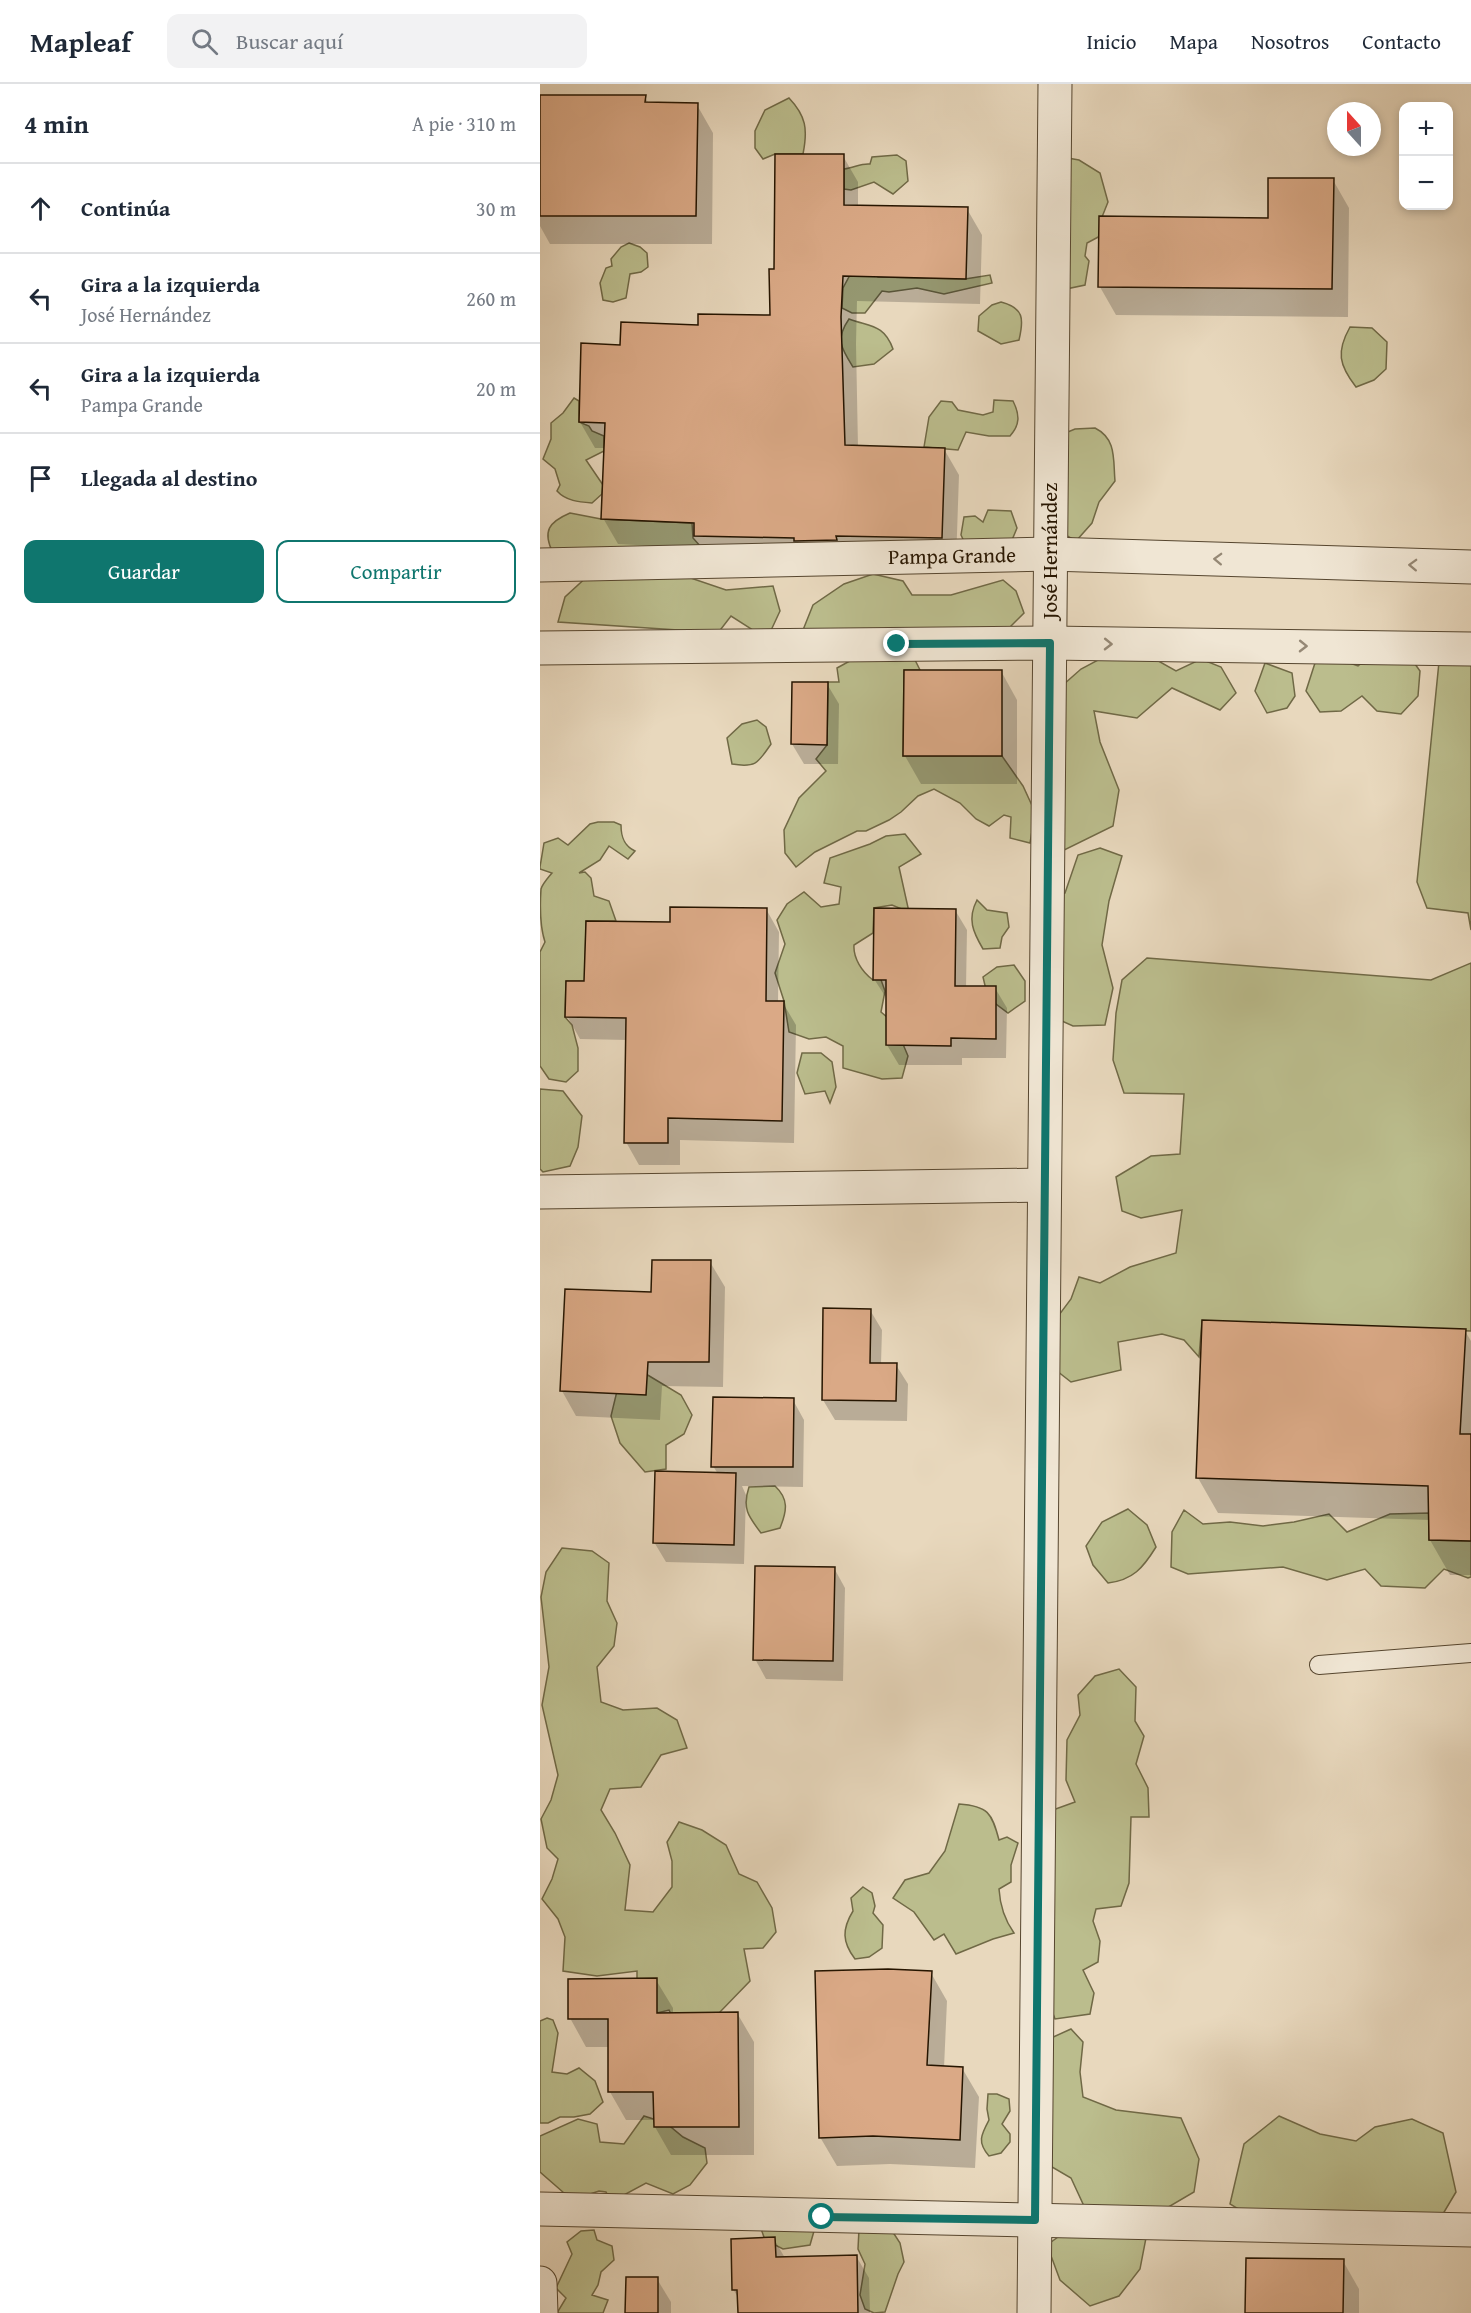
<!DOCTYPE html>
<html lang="es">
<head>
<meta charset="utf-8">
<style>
  body { margin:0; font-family:"Gentium Book Plus",serif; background:#f2f2f3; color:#1f2937 }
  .controls { position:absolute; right:18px; top:18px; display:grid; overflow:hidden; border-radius:12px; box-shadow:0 3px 9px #0003 }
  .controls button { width:54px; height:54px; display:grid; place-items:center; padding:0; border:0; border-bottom:2px solid #e0e1e3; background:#fff; color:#1f2937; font:30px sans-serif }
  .compass { position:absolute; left:787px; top:18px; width:54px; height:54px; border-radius:50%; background:#fff; box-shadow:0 3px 9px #0003; rotate:339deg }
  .stop { position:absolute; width:18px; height:18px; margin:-14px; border:4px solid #0f766e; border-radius:50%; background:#fff }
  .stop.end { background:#0f766e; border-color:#fff; box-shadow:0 2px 6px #0008 }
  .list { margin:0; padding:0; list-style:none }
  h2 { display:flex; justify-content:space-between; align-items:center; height:78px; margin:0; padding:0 24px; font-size:26px }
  h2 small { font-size:20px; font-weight:400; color:#747a83 }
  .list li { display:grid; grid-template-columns:39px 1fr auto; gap:18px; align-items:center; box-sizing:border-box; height:90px; padding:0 24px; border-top:2px solid #e0e1e3 }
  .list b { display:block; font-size:22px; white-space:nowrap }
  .list p { margin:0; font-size:20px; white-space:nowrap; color:#747a83 }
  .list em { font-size:20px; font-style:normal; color:#747a83 }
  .actions { display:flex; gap:12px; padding:18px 24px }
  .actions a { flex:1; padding:14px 0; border:2px solid #0f766e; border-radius:12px; text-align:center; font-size:21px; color:#0f766e }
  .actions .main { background:#0f766e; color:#fff }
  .icon { flex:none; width:33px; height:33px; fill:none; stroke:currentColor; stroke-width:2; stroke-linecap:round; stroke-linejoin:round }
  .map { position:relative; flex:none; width:931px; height:2229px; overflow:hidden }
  header { display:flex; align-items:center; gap:36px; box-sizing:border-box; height:84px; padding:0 30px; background:#fff; border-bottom:2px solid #e0e1e3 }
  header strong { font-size:28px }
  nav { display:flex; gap:33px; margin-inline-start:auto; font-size:21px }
  .search { width:420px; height:54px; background:#f2f2f3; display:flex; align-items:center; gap:15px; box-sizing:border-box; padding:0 21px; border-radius:12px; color:#747a83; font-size:22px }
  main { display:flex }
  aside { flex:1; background:#fff }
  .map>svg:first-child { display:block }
  .green { fill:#bbbd8d; stroke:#706946; stroke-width:1.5 }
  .shadow { fill:#0003 }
  .building { fill:#daa986; stroke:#261500; stroke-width:1.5 }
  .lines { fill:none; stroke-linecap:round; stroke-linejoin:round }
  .service-casing { stroke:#56462f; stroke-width:20 }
  .minor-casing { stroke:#56462f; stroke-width:35 }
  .service { stroke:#f0e6d4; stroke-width:18 }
  .minor { stroke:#f0e6d4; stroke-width:33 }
  .oneway { stroke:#958875 }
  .route { stroke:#0f766e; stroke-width:8 }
  .labels { text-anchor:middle; stroke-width:4.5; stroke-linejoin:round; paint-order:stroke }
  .street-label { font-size:21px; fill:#261500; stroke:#f0e6d4 }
</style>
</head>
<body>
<header>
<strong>Mapleaf</strong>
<div class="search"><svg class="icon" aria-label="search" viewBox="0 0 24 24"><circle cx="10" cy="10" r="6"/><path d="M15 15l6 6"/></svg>Buscar aquí</div>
<nav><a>Inicio</a><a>Mapa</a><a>Nosotros</a><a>Contacto</a></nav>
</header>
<main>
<aside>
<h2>4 min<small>A pie · 310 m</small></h2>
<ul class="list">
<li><svg class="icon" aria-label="ahead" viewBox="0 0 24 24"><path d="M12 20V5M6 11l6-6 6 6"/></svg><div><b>Continúa</b></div><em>30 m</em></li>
<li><svg class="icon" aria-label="left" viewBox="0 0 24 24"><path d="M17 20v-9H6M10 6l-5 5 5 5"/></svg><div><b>Gira a la izquierda</b><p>José Hernández</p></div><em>260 m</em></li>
<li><svg class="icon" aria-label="left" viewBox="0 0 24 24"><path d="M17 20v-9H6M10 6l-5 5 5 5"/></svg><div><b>Gira a la izquierda</b><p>Pampa Grande</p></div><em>20 m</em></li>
<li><svg class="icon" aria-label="arrive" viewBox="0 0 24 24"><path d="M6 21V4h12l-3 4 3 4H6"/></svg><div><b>Llegada al destino</b></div></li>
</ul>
<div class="actions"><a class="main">Guardar</a><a>Compartir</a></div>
</aside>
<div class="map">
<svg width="931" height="2229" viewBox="0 0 931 2229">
  <rect width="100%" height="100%" fill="#e8d8bd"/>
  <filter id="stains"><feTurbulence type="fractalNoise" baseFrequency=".00333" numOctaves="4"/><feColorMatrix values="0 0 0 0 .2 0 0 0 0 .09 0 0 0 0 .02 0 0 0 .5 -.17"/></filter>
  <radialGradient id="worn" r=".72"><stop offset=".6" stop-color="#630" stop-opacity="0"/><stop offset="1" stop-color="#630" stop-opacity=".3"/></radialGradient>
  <g class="green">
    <path d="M 249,14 C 266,32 268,45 263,70 L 235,70 L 223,75 L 215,64 L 215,47 L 225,26 Z"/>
    <path d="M 357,71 L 366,77 L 368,97 L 353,110 L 334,98 L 311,106 L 304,105 L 304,85 C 314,84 321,79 330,80 L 332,73 Z"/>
    <path d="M 522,73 L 539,76 L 560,89 L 568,118 L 560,138 L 562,151 L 547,159 L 545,172 L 549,177 L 545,201 L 526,205 Z"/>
    <path d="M 89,159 L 100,163 L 107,169 L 108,183 L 101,188 L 90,190 L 86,214 L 73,218 L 63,216 L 60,199 L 66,184 L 72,182 L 71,175 L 81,163 Z"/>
    <path d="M 329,186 L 338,193 L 425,195 L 450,191 L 452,199 L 404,210 L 377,204 L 349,208 L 342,207 L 325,229 L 312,229 L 302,224 L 303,204 L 310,191 Z"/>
    <path d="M 461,218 C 484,224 484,235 479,256 L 461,260 L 438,247 L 439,232 L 452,221 Z"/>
    <path d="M 309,235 C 330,243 344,240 353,265 L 334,280 L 313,283 C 301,264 295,255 309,235 Z"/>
    <path d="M 810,243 L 832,244 L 847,258 L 846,285 L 834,296 L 816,303 C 799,281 796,268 810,243 Z"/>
    <path d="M 34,314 L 39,317 L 39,338 L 49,342 L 52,347 L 64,352 L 64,367 L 46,376 L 63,401 L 62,410 L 52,419 C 39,418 26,417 17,407 L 20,401 L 15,385 L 3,375 L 11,355 L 11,339 L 23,329 Z"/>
    <path d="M 454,316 L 473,317 C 480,331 480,341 470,352 L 449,352 L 426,348 L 418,366 L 384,363 L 389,333 L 401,317 L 412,318 L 418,326 L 443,331 L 453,328 Z"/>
    <path d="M 555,344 C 577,355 573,376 575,397 L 559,418 L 552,439 L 536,457 L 522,449 L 518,352 L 535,345 Z"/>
    <path d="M 448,426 L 471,427 L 477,444 L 472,456 L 427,464 L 421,451 L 424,433 L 435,432 L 443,438 Z"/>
    <path d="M 30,429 L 61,435 L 152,439 L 153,454 L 161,463 L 13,469 C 2,447 9,438 30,429 Z"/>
    <path d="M 133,488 L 186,506 L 233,502 L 240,527 L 227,555 L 191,532 L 171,558 L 153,547 L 18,538 L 25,513 L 50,490 Z"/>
    <path d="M 333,490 L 363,497 L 372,511 L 411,511 L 463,496 L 476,507 L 484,529 L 462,551 L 263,546 L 273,521 L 304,500 Z"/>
    <path d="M 588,560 L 636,587 L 661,575 L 681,583 L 696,609 L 680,626 L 632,604 L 597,634 L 554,627 L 560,658 L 579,706 L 573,742 L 506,775 L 494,736 L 490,759 L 470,754 L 471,733 L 464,731 L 449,742 L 436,735 L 420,719 L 394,705 L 378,712 L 361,728 L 349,736 L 326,747 L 317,747 L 275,768 L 256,783 L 245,769 L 244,746 L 259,714 L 286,687 L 276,675 L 287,661 L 288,598 L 299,598 L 297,584 L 317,573 L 372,570 L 380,586 L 364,586 L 363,672 L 462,672 L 483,702 L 495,728 L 514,609 L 541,585 Z"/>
    <path d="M 840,564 L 870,573 L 880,587 L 878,612 L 861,630 L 837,627 L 822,612 L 801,627 L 780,628 L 766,607 L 775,579 L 801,576 L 818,582 Z"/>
    <path d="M 899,578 L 931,578 L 931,846 L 928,829 L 887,824 L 877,798 Z"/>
    <path d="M 725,579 L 752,589 L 755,612 L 747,624 L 727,629 L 715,607 Z"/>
    <path d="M 217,636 L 226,643 L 231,660 C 218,679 216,684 192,680 L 187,654 L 202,640 Z"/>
    <path d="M 58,738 L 74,738 L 81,741 C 81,753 84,762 95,767 L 88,775 L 69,762 L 60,776 L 39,789 L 45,788 L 51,794 L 54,812 L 69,817 L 76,837 L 46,837 L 45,897 L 26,897 L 25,933 L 32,941 L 38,964 L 38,987 L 26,998 L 9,995 L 0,982 L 0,868 L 5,858 C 0,843 0,820 1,805 C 3,799 8,794 12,789 L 0,785 L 0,783 L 4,759 L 18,754 L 28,761 L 50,740 Z"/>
    <path d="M 365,750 L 381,770 L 359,783 L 369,828 L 352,821 L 334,824 L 333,849 L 314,861 C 313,874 322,888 333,896 L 340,893 L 345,907 L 341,928 L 354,939 L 368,972 L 362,994 L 342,995 L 303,984 L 303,962 L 286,953 L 269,955 L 249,948 L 244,917 L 235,889 L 245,860 L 237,836 L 247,820 L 264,808 L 281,823 L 299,820 L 301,803 L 284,799 L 290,774 L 330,760 L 346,752 Z"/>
    <path d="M 560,764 L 582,772 L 569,817 L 562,861 L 573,904 L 565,941 L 533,942 L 493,924 L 495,811 L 525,809 L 538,771 Z"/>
    <path d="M 437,816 L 447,826 L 467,829 L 469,843 L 462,853 L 460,864 L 443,865 C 433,848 427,835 437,816 Z"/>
    <path d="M 607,874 L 891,896 L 931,879 L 931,1247 L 662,1237 L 659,1273 L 644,1256 L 622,1250 L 578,1258 L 581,1286 L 531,1298 L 503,1276 L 510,1243 L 531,1215 L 539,1193 L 560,1199 L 590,1183 L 636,1169 L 642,1126 L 601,1134 L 582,1127 L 576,1093 L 611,1072 L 640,1070 L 644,1010 L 584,1009 L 573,976 L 576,929 L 582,896 Z"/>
    <path d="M 474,881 L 485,897 L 485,917 L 468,929 L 448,914 L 443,893 L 457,883 Z"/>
    <path d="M 262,969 L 281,969 L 292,978 L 296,1003 L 290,1019 L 285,1007 L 265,1010 L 257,989 Z"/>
    <path d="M 0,1005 L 23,1007 L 42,1032 L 38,1063 L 30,1082 L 3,1088 L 0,1085 Z"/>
    <path d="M 106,1290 L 141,1311 L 152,1331 L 144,1350 L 126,1361 L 126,1385 L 105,1388 L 80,1359 L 71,1332 L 77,1307 Z"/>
    <path d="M 235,1402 C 249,1415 247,1427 240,1444 L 221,1449 C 208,1432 202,1424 209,1403 Z"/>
    <path d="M 588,1425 L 607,1441 L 616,1463 C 603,1484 593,1496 568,1499 L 553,1481 L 546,1462 L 562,1438 Z"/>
    <path d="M 644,1426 L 663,1440 L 690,1438 L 723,1442 L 754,1438 L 789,1430 L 807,1448 L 850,1430 L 889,1429 L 889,1456 L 931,1457 L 931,1493 L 928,1494 L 904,1485 L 885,1504 L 841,1502 L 825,1485 L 787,1496 L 743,1483 L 648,1490 L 631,1483 L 632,1448 Z"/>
    <path d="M 22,1464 L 52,1467 L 69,1479 L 67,1517 L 77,1539 L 74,1562 L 57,1583 L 61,1618 L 83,1626 L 117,1624 L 137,1636 L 147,1664 L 121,1671 L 101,1703 L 70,1705 L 61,1726 L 75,1749 L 90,1781 L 85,1826 L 113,1828 L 132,1803 L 132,1777 L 127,1758 L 139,1738 L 162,1746 L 186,1761 L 199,1790 L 217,1798 L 232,1824 L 236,1848 L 223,1864 L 204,1865 L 210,1897 L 180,1928 L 160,1942 L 134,1936 L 129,1926 L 117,1929 L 97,1909 L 97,1887 L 57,1892 L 23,1887 L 25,1853 L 18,1835 L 2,1815 L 12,1795 L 18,1775 L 7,1764 L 1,1735 L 11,1716 L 18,1691 L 2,1621 L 9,1583 L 1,1513 L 6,1488 Z"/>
    <path d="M 579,1585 L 596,1603 L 595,1637 L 604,1652 L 596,1680 L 608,1704 L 609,1733 L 591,1733 L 589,1799 L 581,1822 L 556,1825 L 553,1837 L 560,1857 L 558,1878 L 543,1886 L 554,1909 L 550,1930 L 515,1935 L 507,1913 L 510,1727 L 535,1718 L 526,1696 L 527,1656 L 540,1631 L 538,1611 L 555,1592 Z"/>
    <path d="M 419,1720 C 448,1722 452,1729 459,1756 L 467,1753 L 478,1759 L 471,1781 L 471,1798 L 459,1805 C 460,1822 464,1835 474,1849 L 453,1855 L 416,1870 L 404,1850 L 394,1856 L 374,1828 L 353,1814 L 365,1796 L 389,1789 L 405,1767 Z"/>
    <path d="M 323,1803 L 332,1809 L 335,1822 L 333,1829 L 343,1841 L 342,1864 L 329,1873 L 315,1875 C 302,1858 302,1845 313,1827 L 311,1814 Z"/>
    <path d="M 7,1934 L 13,1936 L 18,1949 L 12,1988 L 27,1990 L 39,1984 L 55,1997 L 63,2018 L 50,2030 L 34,2033 L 20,2033 L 8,2039 L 0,2039 L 0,1937 Z"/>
    <path d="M 531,1945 L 543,1958 L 540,1988 L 543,2013 L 576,2026 L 641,2034 L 659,2075 L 654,2108 L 608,2135 L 544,2122 L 531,2094 L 512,2083 L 505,2059 L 511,1954 Z"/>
    <path d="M 448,2010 L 457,2010 L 469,2015 L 470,2027 L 462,2040 L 470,2050 L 470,2058 L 461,2069 L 449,2072 C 437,2058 441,2051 449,2036 L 447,2025 Z"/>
    <path d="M 104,2032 L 126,2039 L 143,2053 L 165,2064 L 167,2079 L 150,2101 L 133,2110 L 106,2099 L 71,2118 L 66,2108 L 59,2107 L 32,2116 L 0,2088 L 0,2052 L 38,2035 L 57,2040 L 60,2058 L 84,2060 Z"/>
    <path d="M 739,2032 L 780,2050 L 816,2057 L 835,2043 L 872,2035 L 903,2049 L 916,2108 L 897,2140 L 726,2142 L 690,2120 L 704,2060 Z"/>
    <path d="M 219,2139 L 274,2147 L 270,2161 L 243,2165 L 225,2156 Z"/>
    <path d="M 347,2139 L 360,2159 L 364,2178 L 358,2190 L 345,2228 L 334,2229 L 325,2225 L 320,2211 L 325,2180 L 318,2165 L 319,2145 Z"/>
    <path d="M 532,2143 L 606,2154 L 600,2185 L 579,2212 L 550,2222 L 520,2196 L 507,2161 Z"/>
    <path d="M 54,2146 L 57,2156 L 72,2162 L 74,2176 L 61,2188 L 58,2201 L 52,2211 L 68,2216 L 63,2229 L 17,2229 L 26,2214 L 16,2204 L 32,2170 L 27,2158 L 41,2147 Z"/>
  </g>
  <g class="shadow">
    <path d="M 0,13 L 105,13 L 109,20 L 157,21 L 173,49 L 172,160 L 10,160 L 0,142 Z"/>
    <path d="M 303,72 L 318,98 L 318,123 L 427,125 L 442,151 L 440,220 L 317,217 L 316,260 L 318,363 L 404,365 L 419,391 L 416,479 L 78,460 L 63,434 L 65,364 L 55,364 L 40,338 L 43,261 L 82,262 L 159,243 L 231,233 L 235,187 Z"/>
    <path d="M 793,96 L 809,124 L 808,233 L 576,231 L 560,203 L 729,135 Z"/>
    <path d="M 461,587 L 477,616 L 477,700 L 381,700 L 365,672 Z"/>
    <path d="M 287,600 L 299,620 L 298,680 L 264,680 L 252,660 Z"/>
    <path d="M 226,825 L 239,848 L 238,919 L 243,919 L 256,941 L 254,1059 L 140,1056 L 140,1081 L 99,1081 L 86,1058 L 87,956 L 40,955 L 27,932 L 45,898 L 131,840 Z"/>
    <path d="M 415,826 L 427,846 L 426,904 L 455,904 L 467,924 L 466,974 L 422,974 L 422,981 L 359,981 L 347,961 L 347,915 L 334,895 Z"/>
    <path d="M 170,1178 L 185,1203 L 183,1303 L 122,1302 L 120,1336 L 36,1332 L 22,1307 L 113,1210 Z"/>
    <path d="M 330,1226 L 342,1246 L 341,1280 L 356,1281 L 368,1300 L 367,1337 L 295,1336 L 283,1316 Z"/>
    <path d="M 925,1247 L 931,1257 L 931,1491 L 910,1491 L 890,1456 L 890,1436 L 678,1429 L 658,1394 Z"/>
    <path d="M 253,1316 L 264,1336 L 263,1403 L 202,1402 L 206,1411 L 204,1480 L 126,1478 L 114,1458 L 178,1390 L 173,1382 Z"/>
    <path d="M 294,1484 L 305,1504 L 303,1597 L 226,1595 L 215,1575 Z"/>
    <path d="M 391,1889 L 407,1917 L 404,1984 L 422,1984 L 439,2013 L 435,2084 L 350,2080 L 297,2082 L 280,2053 Z"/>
    <path d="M 116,1896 L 133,1924 L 133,1930 L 197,1929 L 214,1958 L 214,2071 L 131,2071 L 115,2043 L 115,2036 L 86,2036 L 70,2008 L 70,1963 L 46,1963 L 30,1934 Z"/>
    <path d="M 234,2155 L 245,2174 L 316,2172 L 329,2194 L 330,2229 L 199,2229 L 199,2215 L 193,2205 Z"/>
    <path d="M 803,2177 L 819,2205 L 819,2229 L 707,2229 Z"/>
    <path d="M 117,2195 L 131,2218 L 131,2229 L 87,2229 Z"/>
  </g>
  <g class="building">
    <path d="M 0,11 L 106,11 L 105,18 L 158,19 L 156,132 L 0,132 Z"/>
    <path d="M 235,70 L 304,70 L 304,121 L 428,123 L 426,195 L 303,192 L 301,233 L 305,361 L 405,364 L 402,454 L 296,452 L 297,456 L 254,457 L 254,454 L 154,452 L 154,439 L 61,435 L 65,339 L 39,338 L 41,259 L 80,261 L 81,238 L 158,241 L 158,230 L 230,231 L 229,185 L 234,185 Z"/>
    <path d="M 728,94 L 794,94 L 792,205 L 558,203 L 559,132 L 728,134 Z"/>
    <path d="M 364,586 L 462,586 L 462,672 L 363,672 Z"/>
    <path d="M 252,598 L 288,598 L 287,661 L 251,660 Z"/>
    <path d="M 130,823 L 227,824 L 226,917 L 244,917 L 242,1037 L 128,1034 L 128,1059 L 84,1059 L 86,934 L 25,933 L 26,897 L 44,897 L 46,837 L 130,838 Z"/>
    <path d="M 334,824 L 416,825 L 415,902 L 456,902 L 456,955 L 411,954 L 411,962 L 346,961 L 346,896 L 333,896 Z"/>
    <path d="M 112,1176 L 171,1176 L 169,1278 L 108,1278 L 106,1311 L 20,1307 L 25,1205 L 111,1208 Z"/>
    <path d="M 283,1224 L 331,1225 L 330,1279 L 357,1279 L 356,1317 L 282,1316 Z"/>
    <path d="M 662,1236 L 926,1245 L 920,1350 L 931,1350 L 931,1457 L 889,1456 L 888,1402 L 656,1394 Z"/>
    <path d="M 173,1313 L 254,1314 L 253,1383 L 171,1383 Z"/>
    <path d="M 115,1387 L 196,1389 L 194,1461 L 113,1459 Z"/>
    <path d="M 215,1482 L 295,1483 L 293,1577 L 213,1576 Z"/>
    <path d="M 348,1885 L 392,1887 L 387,1981 L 423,1983 L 420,2056 L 333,2052 L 279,2054 L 275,1887 Z"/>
    <path d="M 117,1894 L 117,1929 L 198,1928 L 199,2043 L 114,2043 L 113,2008 L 68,2008 L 68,1935 L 28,1935 L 28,1895 Z"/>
    <path d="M 235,2153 L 236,2173 L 317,2171 L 318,2229 L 198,2229 L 197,2206 L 192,2206 L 191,2155 Z"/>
    <path d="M 706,2174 L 804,2175 L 803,2229 L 705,2229 Z"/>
    <path d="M 86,2193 L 118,2193 L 118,2229 L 85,2229 Z"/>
  </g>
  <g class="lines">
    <g class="service-casing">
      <path id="service" d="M 779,1581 L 931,1569"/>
    </g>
    <g class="minor-casing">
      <g id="minor">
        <path d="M 0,481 L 510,470 L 931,483"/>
        <path d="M 0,564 L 510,559 L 931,565"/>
        <path d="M 0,1108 L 504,1101"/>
        <path d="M 0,2125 L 931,2146"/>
        <path d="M 0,2199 L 1,2229"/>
        <path d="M 494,2229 L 515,0"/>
      </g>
    </g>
    <use href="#service" class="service"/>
    <use href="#minor" class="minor"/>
  </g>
  <defs><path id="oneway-chevron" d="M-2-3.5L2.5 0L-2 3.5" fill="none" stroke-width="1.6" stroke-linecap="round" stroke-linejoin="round" transform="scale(1.5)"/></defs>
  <g class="oneway">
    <use href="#oneway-chevron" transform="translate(678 475) rotate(-178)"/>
    <use href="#oneway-chevron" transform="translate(873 481) rotate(-178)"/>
    <use href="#oneway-chevron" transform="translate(568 560) rotate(1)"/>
    <use href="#oneway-chevron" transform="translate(763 562) rotate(1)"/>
  </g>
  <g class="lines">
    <path class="route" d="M 282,2133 L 495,2136 L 510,559 L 357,560"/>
  </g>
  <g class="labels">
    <g class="street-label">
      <text transform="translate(510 467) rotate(-90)" y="7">José Hernández</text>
      <text transform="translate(412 472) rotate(-1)" y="7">Pampa Grande</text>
    </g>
  </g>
  <rect width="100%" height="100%" filter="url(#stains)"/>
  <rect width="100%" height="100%" fill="url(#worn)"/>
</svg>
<div class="controls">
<button>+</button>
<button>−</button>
</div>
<svg class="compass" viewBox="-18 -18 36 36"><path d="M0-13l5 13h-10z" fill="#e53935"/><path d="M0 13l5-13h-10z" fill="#747a83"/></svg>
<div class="stop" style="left:282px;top:2133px"></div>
<div class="stop end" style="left:357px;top:560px"></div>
</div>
</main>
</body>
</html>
